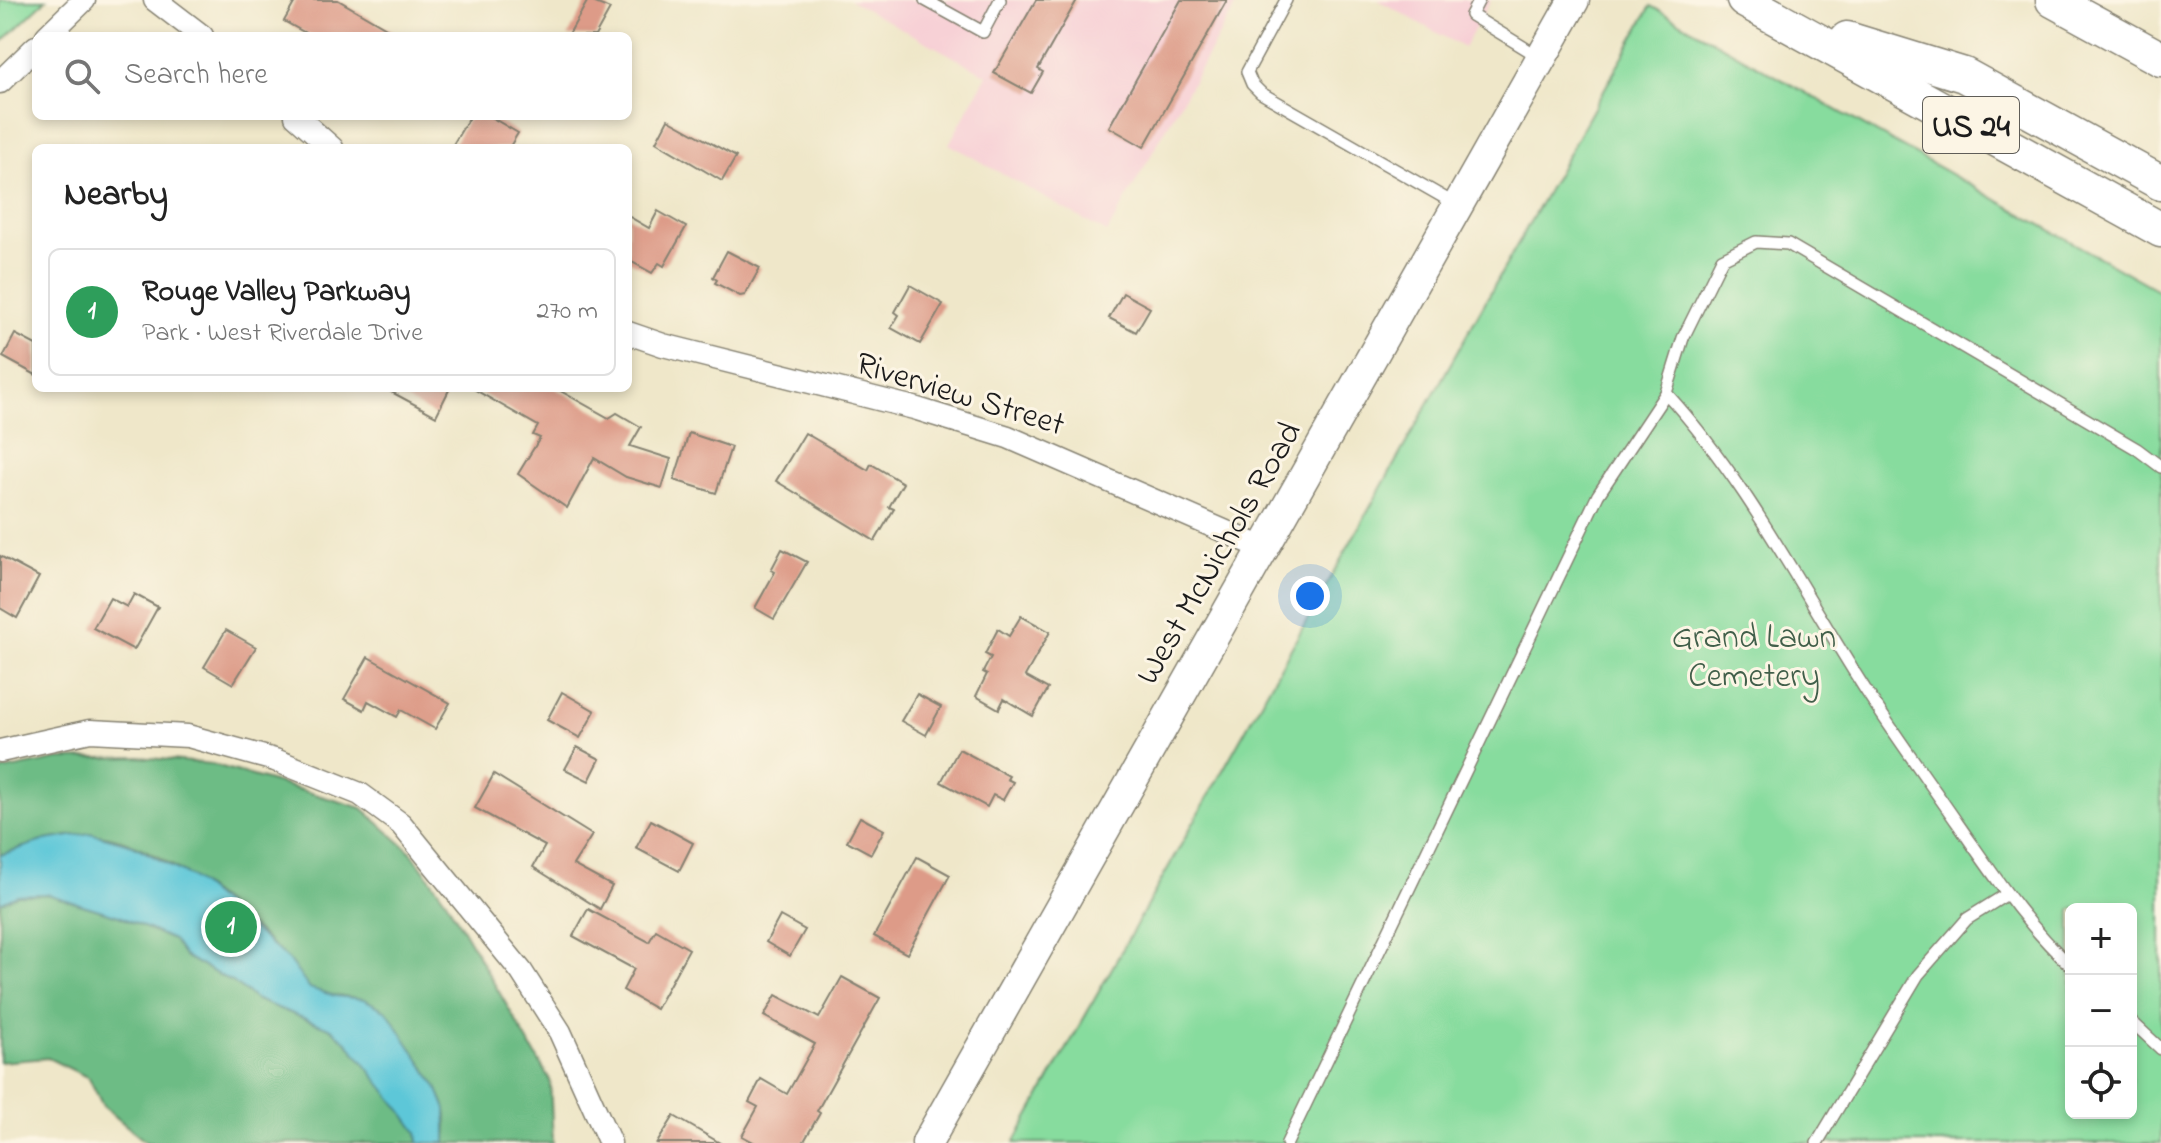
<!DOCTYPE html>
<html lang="en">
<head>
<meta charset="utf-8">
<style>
  body { margin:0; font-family:"Indie Flower",sans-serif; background:#f2f2f2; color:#222 }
  .controls { position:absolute; right:24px; bottom:24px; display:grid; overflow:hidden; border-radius:12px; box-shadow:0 4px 12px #0003 }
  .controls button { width:72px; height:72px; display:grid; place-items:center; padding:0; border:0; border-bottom:2px solid #e0e0e0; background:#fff; color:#222; font:40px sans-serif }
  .you { position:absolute; left:1310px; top:596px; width:28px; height:28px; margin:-20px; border:6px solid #fff; border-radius:50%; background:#1a73e8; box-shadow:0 0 0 12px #1a73e833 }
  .badge { display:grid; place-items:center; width:52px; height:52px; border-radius:50%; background:#b5179e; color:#fff; font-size:26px; font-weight:700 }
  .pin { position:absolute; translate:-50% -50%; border:4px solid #fff; box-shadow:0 2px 8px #0006 }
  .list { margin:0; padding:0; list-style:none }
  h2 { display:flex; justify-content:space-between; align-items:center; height:104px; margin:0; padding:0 32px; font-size:34px }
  h2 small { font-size:26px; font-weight:400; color:#767676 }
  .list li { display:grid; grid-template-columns:52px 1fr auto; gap:24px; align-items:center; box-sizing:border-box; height:128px; margin:0 16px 16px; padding:0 16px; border:2px solid #e0e0e0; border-radius:12px }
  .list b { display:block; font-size:30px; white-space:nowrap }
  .list p { margin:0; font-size:26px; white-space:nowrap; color:#767676 }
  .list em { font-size:26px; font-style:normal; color:#767676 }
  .icon { flex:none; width:44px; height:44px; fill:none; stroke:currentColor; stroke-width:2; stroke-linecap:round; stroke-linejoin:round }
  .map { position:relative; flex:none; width:2161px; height:1143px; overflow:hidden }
  .search { position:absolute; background:#fff; box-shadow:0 4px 12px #0003; left:32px; top:32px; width:600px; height:88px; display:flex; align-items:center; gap:20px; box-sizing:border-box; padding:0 28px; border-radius:12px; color:#767676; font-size:30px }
  .panel { position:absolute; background:#fff; box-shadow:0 4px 12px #0003; left:32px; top:144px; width:600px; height:248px; border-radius:12px }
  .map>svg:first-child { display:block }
  .built { fill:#f7cfd5 }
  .green { fill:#87dc9e; stroke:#527c5d; stroke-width:2; fill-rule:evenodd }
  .forest { fill:#6dbc85; stroke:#446c50; stroke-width:2 }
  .water { fill:#5dc7d8; stroke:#3c727a; stroke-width:2 }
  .building { fill:#dd9b88 }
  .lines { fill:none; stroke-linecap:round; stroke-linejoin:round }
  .service-casing { stroke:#868272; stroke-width:14 }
  .minor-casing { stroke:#868272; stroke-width:25 }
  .secondary-casing { stroke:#868272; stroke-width:33 }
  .primary-casing { stroke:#868272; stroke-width:37 }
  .service { stroke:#fff; stroke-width:11 }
  .minor { stroke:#fff; stroke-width:22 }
  .secondary { stroke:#fff; stroke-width:30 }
  .primary { stroke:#fff; stroke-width:34 }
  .labels { text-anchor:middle; stroke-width:6; stroke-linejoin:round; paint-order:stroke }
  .shield { fill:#fcf5e5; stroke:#5f5d58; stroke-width:2 }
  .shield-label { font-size:32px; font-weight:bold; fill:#1c1c1c }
  .street-label { font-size:34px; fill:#1c1c1c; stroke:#fcf5e5 }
  .park-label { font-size:34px; fill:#415f4a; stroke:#fcf5e5 }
</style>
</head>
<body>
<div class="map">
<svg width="2161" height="1143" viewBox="0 0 2161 1143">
  <rect width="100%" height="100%" fill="#fcf5e5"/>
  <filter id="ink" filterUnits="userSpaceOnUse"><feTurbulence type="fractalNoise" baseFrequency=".0125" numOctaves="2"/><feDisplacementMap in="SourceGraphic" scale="16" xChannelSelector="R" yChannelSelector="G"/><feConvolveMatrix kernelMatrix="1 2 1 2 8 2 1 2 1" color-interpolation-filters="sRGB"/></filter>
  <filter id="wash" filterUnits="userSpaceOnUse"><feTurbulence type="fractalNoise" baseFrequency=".006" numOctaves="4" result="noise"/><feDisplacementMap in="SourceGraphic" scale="32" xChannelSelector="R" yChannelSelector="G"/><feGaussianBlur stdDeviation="1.8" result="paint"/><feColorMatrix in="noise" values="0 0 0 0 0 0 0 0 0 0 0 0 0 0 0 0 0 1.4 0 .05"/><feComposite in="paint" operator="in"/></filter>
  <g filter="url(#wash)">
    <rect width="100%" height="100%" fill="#efe7c9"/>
    <g class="built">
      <path d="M 849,0 L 1239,0 L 1107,233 L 949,144 L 987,75 Z"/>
      <path d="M 1378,0 L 1491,0 L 1464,48 Z"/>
    </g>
    <g class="green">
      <path d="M 0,0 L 46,0 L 0,44 Z"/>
      <path d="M 1651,6 L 2161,292 L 2161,1143 L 1014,1143 ZM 2071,909 L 2131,909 L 2131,1113 L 2071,1113 Z"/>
    </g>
    <g class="forest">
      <path d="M 139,757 L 212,764 L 362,808 L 411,852 L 447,902 L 550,1080 L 553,1143 L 446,1143 C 446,1132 449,1117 445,1107 C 438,1082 386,1005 361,999 C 345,994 322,998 308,987 C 299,979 294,966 286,958 C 243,917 155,837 94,835 C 62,833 30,845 0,855 L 0,771 L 58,759 Z"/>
      <path d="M 47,894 L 119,916 L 173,940 L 184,956 L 232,982 L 257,1000 L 332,1029 L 348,1043 L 400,1107 L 417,1132 L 418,1143 L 147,1143 L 103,1106 L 89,1078 L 48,1058 L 0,1062 L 0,903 L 17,895 Z"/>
    </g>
    <path class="water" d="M 90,833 L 133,845 L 191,877 L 288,959 L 309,988 L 335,996 L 364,999 L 387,1011 L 437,1087 L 446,1109 L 446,1143 L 418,1143 L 417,1132 L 404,1114 L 348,1043 L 332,1029 L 257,1000 L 232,982 L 184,956 L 173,940 L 119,916 L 47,894 L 17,895 L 0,903 L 0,855 L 45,840 Z"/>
    <g id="blocks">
      <g class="building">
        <path d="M 296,0 L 338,0 L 400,36 L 311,36 L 284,21 Z"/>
        <path d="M 588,0 L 610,9 L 595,36 L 568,36 Z"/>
        <path d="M 1036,0 L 1077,0 L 1038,69 L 1043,72 L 1031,93 L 994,73 Z"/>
        <path d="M 1181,0 L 1227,0 L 1144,147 L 1109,127 Z"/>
        <path d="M 470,116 L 489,116 L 518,133 L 509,148 L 451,148 Z"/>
        <path d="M 668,119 L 736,157 L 722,181 L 656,142 Z"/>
        <path d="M 658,211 L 686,227 L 664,266 L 659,263 L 652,273 L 628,260 L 628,216 L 649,228 Z"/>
        <path d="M 727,251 L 760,268 L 745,295 L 740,296 L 715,283 L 717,280 L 713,277 Z"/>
        <path d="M 910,285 L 943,304 L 920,344 L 891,328 L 899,315 L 895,312 Z"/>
        <path d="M 1123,293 L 1150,308 L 1136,332 L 1109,318 Z"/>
        <path d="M 15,334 L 36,345 L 36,375 L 3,357 Z"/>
        <path d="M 384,388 L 450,388 L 436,416 Z"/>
        <path d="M 472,388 L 555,388 L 609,418 L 617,413 L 641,427 L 630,446 L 671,459 L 662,488 L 626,477 L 594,458 L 567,508 L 518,474 L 540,438 L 533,435 L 538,426 Z"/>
        <path d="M 689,433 L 731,447 L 716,493 L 674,480 Z"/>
        <path d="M 805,433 L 868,470 L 871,464 L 903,483 L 889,507 L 894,509 L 875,541 L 776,481 Z"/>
        <path d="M 782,549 L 807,562 L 774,619 L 755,608 L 775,572 L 771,570 Z"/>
        <path d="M 0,556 L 39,577 L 17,618 L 0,608 Z"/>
        <path d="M 134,594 L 158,607 L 134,650 L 93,628 L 110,598 L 127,607 Z"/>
        <path d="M 1021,616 L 1050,632 L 1025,676 L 1048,689 L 1033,716 L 1004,699 L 999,709 L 976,696 L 987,674 L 983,672 L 991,657 L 985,654 L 998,629 L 1009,636 Z"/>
        <path d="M 226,630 L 256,647 L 233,684 L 204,667 Z"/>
        <path d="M 368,657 L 450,703 L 435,729 L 401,710 L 397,717 L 368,701 L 364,710 L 344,699 Z"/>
        <path d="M 562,692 L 595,711 L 580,738 L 547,720 Z"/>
        <path d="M 917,694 L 941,707 L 926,735 L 901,721 Z"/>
        <path d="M 577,747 L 600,759 L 589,781 L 565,769 Z"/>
        <path d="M 959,749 L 1009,776 L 1007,779 L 1013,782 L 1003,800 L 993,795 L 987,807 L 941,782 Z"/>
        <path d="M 494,774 L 592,835 L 573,865 L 612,886 L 600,909 L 533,867 L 545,846 L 475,808 Z"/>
        <path d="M 860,817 L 884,830 L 871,854 L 847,841 Z"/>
        <path d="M 651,820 L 693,843 L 679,871 L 636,848 Z"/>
        <path d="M 917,857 L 950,875 L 907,954 L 874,936 Z"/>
        <path d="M 588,909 L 649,942 L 656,930 L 689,949 L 656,1009 L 623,990 L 634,969 L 573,936 Z"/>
        <path d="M 780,916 L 805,930 L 790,956 L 766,942 Z"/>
        <path d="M 842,977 L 880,998 L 817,1111 L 820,1113 L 803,1143 L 755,1143 L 742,1136 L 758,1107 L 749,1102 L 761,1079 L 787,1094 L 815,1044 L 764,1016 L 776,995 L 819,1018 Z"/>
        <path d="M 674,1116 L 720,1143 L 657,1143 Z"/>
      </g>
    </g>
  </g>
  <g filter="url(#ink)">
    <use href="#blocks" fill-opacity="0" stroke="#868272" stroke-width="2"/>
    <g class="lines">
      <g class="service-casing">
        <g id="service">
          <path d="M 925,0 L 983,32 L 1000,0"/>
          <path d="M 1286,0 L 1247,72 L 1252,84 L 1261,93 L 1457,205"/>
          <path d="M 1479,0 L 1471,15 L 1541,58"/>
          <path d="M 1666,393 C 1748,482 1800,588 1865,689 C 1895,735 1927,779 1958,824 C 1993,874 2026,925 2071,966"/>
          <path d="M 2131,1021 L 2161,1049"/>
          <path d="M 1287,1143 L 1598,495 L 1666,393 L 1683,338 L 1722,259 L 1756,242 L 1788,244 L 2137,449 L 2161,467"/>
          <path d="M 1817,1143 L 1918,975 L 1967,919 L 2007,894"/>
        </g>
      </g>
      <g class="minor-casing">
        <g id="minor">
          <path d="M 155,0 L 202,36"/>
          <path d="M 47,36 L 84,0"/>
          <path d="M 0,82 L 36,47"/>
          <path d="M 296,116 L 332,148"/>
          <path d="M 628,333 L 663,345 L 914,408 L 1008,437 L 1263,548"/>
          <path d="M 0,751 L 90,731 L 188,736 L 275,760 L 360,794 L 401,824 L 521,971 L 560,1032 L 610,1143"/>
        </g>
      </g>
      <g class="secondary-casing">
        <path id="secondary" d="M 927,1143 L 1574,0"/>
      </g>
      <g class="primary-casing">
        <g id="primary">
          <path d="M 1744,0 L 2161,230"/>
          <path d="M 2053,0 L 2161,59"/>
          <path d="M 1847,39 L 1964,75 L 2161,183"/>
        </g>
      </g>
      <use href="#service" class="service"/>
      <use href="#minor" class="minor"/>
      <use href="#secondary" class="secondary"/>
      <use href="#primary" class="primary"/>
    </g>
  </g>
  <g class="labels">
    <rect class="shield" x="1923" y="97" width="96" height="56" rx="6"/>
    <g class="shield-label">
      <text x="1971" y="136">US 24</text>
    </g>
    <g class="street-label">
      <text transform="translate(961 392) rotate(17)" y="12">Riverview Street</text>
      <text transform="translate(1217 552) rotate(-60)" y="12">West McNichols Road</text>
    </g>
    <g class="park-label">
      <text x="1754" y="647">Grand Lawn<tspan x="1754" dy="39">Cemetery</tspan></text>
    </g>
  </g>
</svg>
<div class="controls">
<button>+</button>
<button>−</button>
<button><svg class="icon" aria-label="locate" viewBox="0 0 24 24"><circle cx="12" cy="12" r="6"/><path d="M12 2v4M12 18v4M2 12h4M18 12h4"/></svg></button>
</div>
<div class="you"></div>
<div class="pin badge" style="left:231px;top:927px;background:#2e9e5b">1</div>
<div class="search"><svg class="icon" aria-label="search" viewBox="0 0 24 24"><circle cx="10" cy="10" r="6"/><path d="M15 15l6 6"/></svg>Search here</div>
<section class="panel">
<h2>Nearby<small></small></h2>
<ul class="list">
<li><span class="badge" style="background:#2e9e5b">1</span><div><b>Rouge Valley Parkway</b><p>Park · West Riverdale Drive</p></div><em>270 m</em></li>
</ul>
</section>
</div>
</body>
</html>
